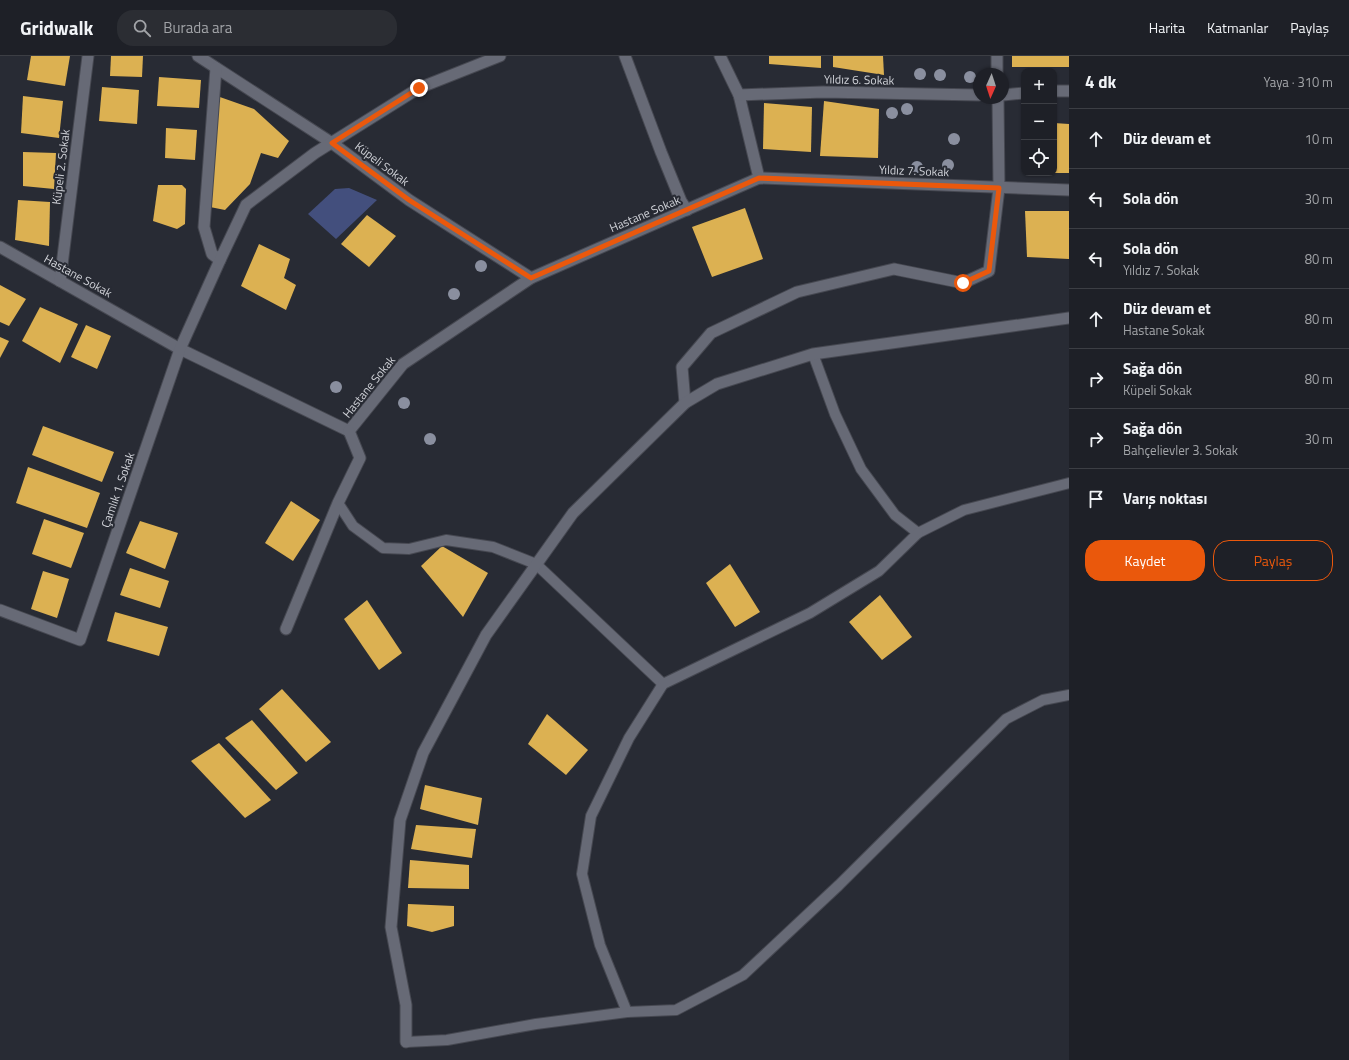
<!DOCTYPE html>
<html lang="tr">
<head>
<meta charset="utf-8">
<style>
  body { margin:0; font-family:"Titillium Web",sans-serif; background:#2b2d33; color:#f1f3f6 }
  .controls { position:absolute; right:12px; top:12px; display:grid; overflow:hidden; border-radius:8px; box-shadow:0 1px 3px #0004 }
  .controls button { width:36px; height:36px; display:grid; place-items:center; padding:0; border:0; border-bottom:1px solid #3c3e44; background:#1e2027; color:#f1f3f6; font:20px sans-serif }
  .compass { position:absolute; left:973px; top:12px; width:36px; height:36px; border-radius:50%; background:#1e2027; box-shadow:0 1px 3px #0004; rotate:183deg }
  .stop { position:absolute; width:12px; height:12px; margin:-9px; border:3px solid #ea580c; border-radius:50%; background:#fff }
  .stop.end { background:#ea580c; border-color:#fff; box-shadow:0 1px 4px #0008 }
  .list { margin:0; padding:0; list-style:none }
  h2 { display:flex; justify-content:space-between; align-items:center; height:52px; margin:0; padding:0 16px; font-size:17px }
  h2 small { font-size:13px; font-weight:400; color:#a1a3a7 }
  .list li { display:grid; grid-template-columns:26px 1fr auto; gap:12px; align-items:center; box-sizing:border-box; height:60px; padding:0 16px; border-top:1px solid #3c3e44 }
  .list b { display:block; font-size:15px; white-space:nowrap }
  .list p { margin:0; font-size:13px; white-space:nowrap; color:#a1a3a7 }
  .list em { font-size:13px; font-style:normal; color:#a1a3a7 }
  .actions { display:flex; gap:8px; padding:12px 16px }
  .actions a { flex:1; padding:9px 0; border:1px solid #ea580c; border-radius:16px; text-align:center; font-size:14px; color:#ea580c }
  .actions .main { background:#ea580c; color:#fff }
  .icon { flex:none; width:22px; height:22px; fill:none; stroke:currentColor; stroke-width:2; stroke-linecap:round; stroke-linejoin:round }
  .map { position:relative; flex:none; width:1069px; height:1004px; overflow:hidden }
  header { display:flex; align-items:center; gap:24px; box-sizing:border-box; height:56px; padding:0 20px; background:#1e2027; border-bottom:1px solid #3c3e44 }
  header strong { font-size:19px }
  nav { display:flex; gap:22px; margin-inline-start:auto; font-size:14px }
  .search { width:280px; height:36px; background:#2b2d33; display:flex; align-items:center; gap:10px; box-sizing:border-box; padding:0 14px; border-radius:16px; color:#a1a3a7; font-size:15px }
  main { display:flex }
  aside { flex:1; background:#1e2027 }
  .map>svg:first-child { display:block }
  .green { fill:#434f7d }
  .building { fill:#dcb152 }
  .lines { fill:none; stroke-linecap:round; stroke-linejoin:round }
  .service-casing { stroke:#464851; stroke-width:12 }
  .minor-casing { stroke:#464851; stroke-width:13 }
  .service { stroke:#676a76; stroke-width:10 }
  .minor { stroke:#676a76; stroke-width:11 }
  .tree { fill:#8a8f9f }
  .route { stroke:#ea580c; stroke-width:5 }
  .labels { text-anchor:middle; stroke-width:4; stroke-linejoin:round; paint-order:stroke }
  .street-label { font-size:12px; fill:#d0d2d8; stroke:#282b34 }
</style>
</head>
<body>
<header>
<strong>Gridwalk</strong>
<div class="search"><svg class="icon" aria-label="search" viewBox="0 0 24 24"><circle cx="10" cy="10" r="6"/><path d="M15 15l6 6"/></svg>Burada ara</div>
<nav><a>Harita</a><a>Katmanlar</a><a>Paylaş</a></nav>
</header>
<main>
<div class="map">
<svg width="1069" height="1004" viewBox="0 0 1069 1004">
  <rect width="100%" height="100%" fill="#282b34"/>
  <path class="green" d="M 349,132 L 377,144 L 336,183 L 308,158 L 335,133 Z"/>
  <g class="building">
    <path d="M 31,0 L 70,0 L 65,30 L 27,24 Z"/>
    <path d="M 111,0 L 143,0 L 142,21 L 110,20 Z"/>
    <path d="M 769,0 L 821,0 L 821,12 L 769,8 Z"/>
    <path d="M 833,0 L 883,0 L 884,19 L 833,11 Z"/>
    <rect x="1012" y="0" width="57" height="11"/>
    <path d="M 159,21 L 201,24 L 199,52 L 157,50 Z"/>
    <path d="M 102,31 L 139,34 L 137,68 L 99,65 Z"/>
    <path d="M 23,40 L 63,45 L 59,82 L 21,77 Z"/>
    <path d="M 217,40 L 254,53 L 289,85 L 278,102 L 261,97 L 250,128 L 225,154 L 210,151 Z"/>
    <path d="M 824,45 L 879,53 L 878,102 L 820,100 Z"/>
    <path d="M 764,47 L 812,51 L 811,96 L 763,93 Z"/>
    <path d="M 1022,67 L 1024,67 L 1024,102 L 1023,102 Z"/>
    <path d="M 1054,67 L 1069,68 L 1069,117 L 1054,117 Z"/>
    <path d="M 166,72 L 197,74 L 195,104 L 165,102 Z"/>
    <path d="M 23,96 L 56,97 L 54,133 L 23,130 Z"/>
    <path d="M 158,129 L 182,129 L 186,133 L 185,168 L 177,173 L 153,165 Z"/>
    <path d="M 18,144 L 50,146 L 49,190 L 15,184 Z"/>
    <path d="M 745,152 L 763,203 L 712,221 L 692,171 Z"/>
    <path d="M 1025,155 L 1069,155 L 1069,203 L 1027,201 Z"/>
    <path d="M 367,159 L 396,180 L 369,211 L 341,188 Z"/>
    <path d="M 259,188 L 290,203 L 284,222 L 296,229 L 286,254 L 241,230 Z"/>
    <path d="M 0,229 L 26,243 L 9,270 L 0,266 Z"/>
    <path d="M 40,251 L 78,268 L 60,307 L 22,285 Z"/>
    <path d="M 86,269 L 111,280 L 97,313 L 71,301 Z"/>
    <path d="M 0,281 L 9,285 L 0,302 Z"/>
    <path d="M 43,370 L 114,396 L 102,426 L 32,399 Z"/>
    <path d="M 28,411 L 100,437 L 87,472 L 16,447 Z"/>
    <path d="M 291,445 L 320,464 L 293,505 L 265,487 Z"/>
    <path d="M 44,463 L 84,477 L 71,512 L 32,498 Z"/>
    <path d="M 140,465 L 178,477 L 165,513 L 126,497 Z"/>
    <path d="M 442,490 L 488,517 L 463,561 L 421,510 Z"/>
    <path d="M 730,508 L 760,556 L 735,571 L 706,527 Z"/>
    <path d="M 130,512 L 169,525 L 160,552 L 120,539 Z"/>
    <path d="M 43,515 L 69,523 L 57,562 L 31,553 Z"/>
    <path d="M 880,539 L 912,581 L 882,604 L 849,566 Z"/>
    <path d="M 367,544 L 402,597 L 379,614 L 344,563 Z"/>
    <path d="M 115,556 L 168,571 L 159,600 L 107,585 Z"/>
    <path d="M 282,633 L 331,686 L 306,706 L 259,653 Z"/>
    <path d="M 547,658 L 588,694 L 566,719 L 528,688 Z"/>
    <path d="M 252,664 L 298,717 L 276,734 L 225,682 Z"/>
    <path d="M 219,687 L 271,744 L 245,762 L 191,705 Z"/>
    <path d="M 425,729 L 482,742 L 478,769 L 420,753 Z"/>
    <path d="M 416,769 L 476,773 L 472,802 L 411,793 Z"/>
    <path d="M 410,804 L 469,809 L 469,833 L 408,832 Z"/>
    <path d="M 408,848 L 454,850 L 454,870 L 432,876 L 407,870 Z"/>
  </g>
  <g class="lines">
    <g class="service-casing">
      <g id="service">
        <path d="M 813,298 L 835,358 L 861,413 L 895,459 L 918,477 L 964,454 L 1069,427"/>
        <path d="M 338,447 L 353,470 L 383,492 L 409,493 L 446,484 L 493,491 L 536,508 L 663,628"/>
        <path d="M 627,956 L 600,889 L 582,818 L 591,760 L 629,682 L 663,628 L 810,557 L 879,515 L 918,477"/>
        <path d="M 406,986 L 447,984 L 536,968 L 627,956 L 676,954 L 743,919 L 839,829 L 1006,663 L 1043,644 L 1069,639"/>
      </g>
    </g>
    <g class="minor-casing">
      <g id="minor">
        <path d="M 198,0 L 332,87 L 409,144 L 531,222"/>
        <path d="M 625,0 L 661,96 L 681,145 L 687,154"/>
        <path d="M 720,0 L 739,39 L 759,122"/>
        <path d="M 997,0 L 997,18"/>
        <path d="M 216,12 L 204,171 L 212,198 L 220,204"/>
        <path d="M 1054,35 L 1069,35"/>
        <path d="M 739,39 L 823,36 L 979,39"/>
        <path d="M 1003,39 L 1024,37"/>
        <path d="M 0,191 L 180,293 L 349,375"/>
        <path d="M 60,225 L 88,0"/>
        <path d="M 685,347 L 682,311 L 711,277 L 797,236 L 894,213 L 963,227 L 989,215 L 999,132 L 998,42"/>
        <path d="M 349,375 L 403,308 L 531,222 L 759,122 L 1069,134"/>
        <path d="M 0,554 L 80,584 L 180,293 L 220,204 L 246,149 L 315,97 L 419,32 L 500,0"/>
        <path d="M 286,573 L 338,447 L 360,402 L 349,375"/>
        <path d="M 406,986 L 406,949 L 391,871 L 400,764 L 423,697 L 486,579 L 573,457 L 685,347 L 717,328 L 813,298 L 1069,262"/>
      </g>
    </g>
    <use href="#service" class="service"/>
    <use href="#minor" class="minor"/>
  </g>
  <g class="tree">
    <circle cx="920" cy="18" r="6"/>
    <circle cx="940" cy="19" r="6"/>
    <circle cx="970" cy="21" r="6"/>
    <circle cx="907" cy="53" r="6"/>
    <circle cx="892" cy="57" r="6"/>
    <circle cx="954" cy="83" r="6"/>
    <circle cx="948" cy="109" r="6"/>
    <circle cx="917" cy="111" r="6"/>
    <circle cx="481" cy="210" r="6"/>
    <circle cx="454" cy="238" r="6"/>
    <circle cx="336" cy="331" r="6"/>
    <circle cx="404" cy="347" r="6"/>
    <circle cx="430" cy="383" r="6"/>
  </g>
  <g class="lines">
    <path class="route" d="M 419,32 L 332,87 L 409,144 L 531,222 L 759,122 L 999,132 L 989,215 L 963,227"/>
  </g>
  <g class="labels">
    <g class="street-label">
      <text transform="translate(859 24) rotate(1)" y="4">Yıldız 6. Sokak</text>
      <text transform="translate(382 108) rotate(37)" y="4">Küpeli Sokak</text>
      <text transform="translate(61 111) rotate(-83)" y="4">Küpeli 2. Sokak</text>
      <text transform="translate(914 115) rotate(2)" y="4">Yıldız 7. Sokak</text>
      <text transform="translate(645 158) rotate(-23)" y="4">Hastane Sokak</text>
      <text transform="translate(78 220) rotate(29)" y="4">Hastane Sokak</text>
      <text transform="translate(369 331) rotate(-51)" y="4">Hastane Sokak</text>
      <text transform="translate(118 434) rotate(-71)" y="4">Çamlık 1. Sokak</text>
    </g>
  </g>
</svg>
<div class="controls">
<button>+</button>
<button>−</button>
<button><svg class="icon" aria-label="locate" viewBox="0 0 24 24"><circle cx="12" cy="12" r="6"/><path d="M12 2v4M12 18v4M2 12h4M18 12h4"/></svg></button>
</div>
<svg class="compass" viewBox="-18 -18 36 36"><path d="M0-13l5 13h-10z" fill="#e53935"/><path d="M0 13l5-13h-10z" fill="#a1a3a7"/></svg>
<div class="stop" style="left:963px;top:227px"></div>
<div class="stop end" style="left:419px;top:32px"></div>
</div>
<aside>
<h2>4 dk<small>Yaya · 310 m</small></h2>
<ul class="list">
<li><svg class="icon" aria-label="ahead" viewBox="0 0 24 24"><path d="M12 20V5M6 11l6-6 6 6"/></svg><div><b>Düz devam et</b></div><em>10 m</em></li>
<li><svg class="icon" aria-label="left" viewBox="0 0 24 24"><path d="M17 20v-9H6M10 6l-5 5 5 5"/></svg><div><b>Sola dön</b></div><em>30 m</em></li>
<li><svg class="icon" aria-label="left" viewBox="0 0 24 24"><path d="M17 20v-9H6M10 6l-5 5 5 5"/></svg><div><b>Sola dön</b><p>Yıldız 7. Sokak</p></div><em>80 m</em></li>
<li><svg class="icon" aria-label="ahead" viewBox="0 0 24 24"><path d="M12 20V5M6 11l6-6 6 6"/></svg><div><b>Düz devam et</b><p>Hastane Sokak</p></div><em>80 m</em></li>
<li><svg class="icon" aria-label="right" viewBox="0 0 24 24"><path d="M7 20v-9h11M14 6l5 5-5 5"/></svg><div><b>Sağa dön</b><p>Küpeli Sokak</p></div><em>80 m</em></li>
<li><svg class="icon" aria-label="right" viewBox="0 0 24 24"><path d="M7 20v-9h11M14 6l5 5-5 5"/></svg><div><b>Sağa dön</b><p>Bahçelievler 3. Sokak</p></div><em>30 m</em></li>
<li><svg class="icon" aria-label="arrive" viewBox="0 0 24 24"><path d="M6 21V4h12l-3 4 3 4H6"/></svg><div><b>Varış noktası</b></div></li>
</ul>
<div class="actions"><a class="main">Kaydet</a><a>Paylaş</a></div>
</aside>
</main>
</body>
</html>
